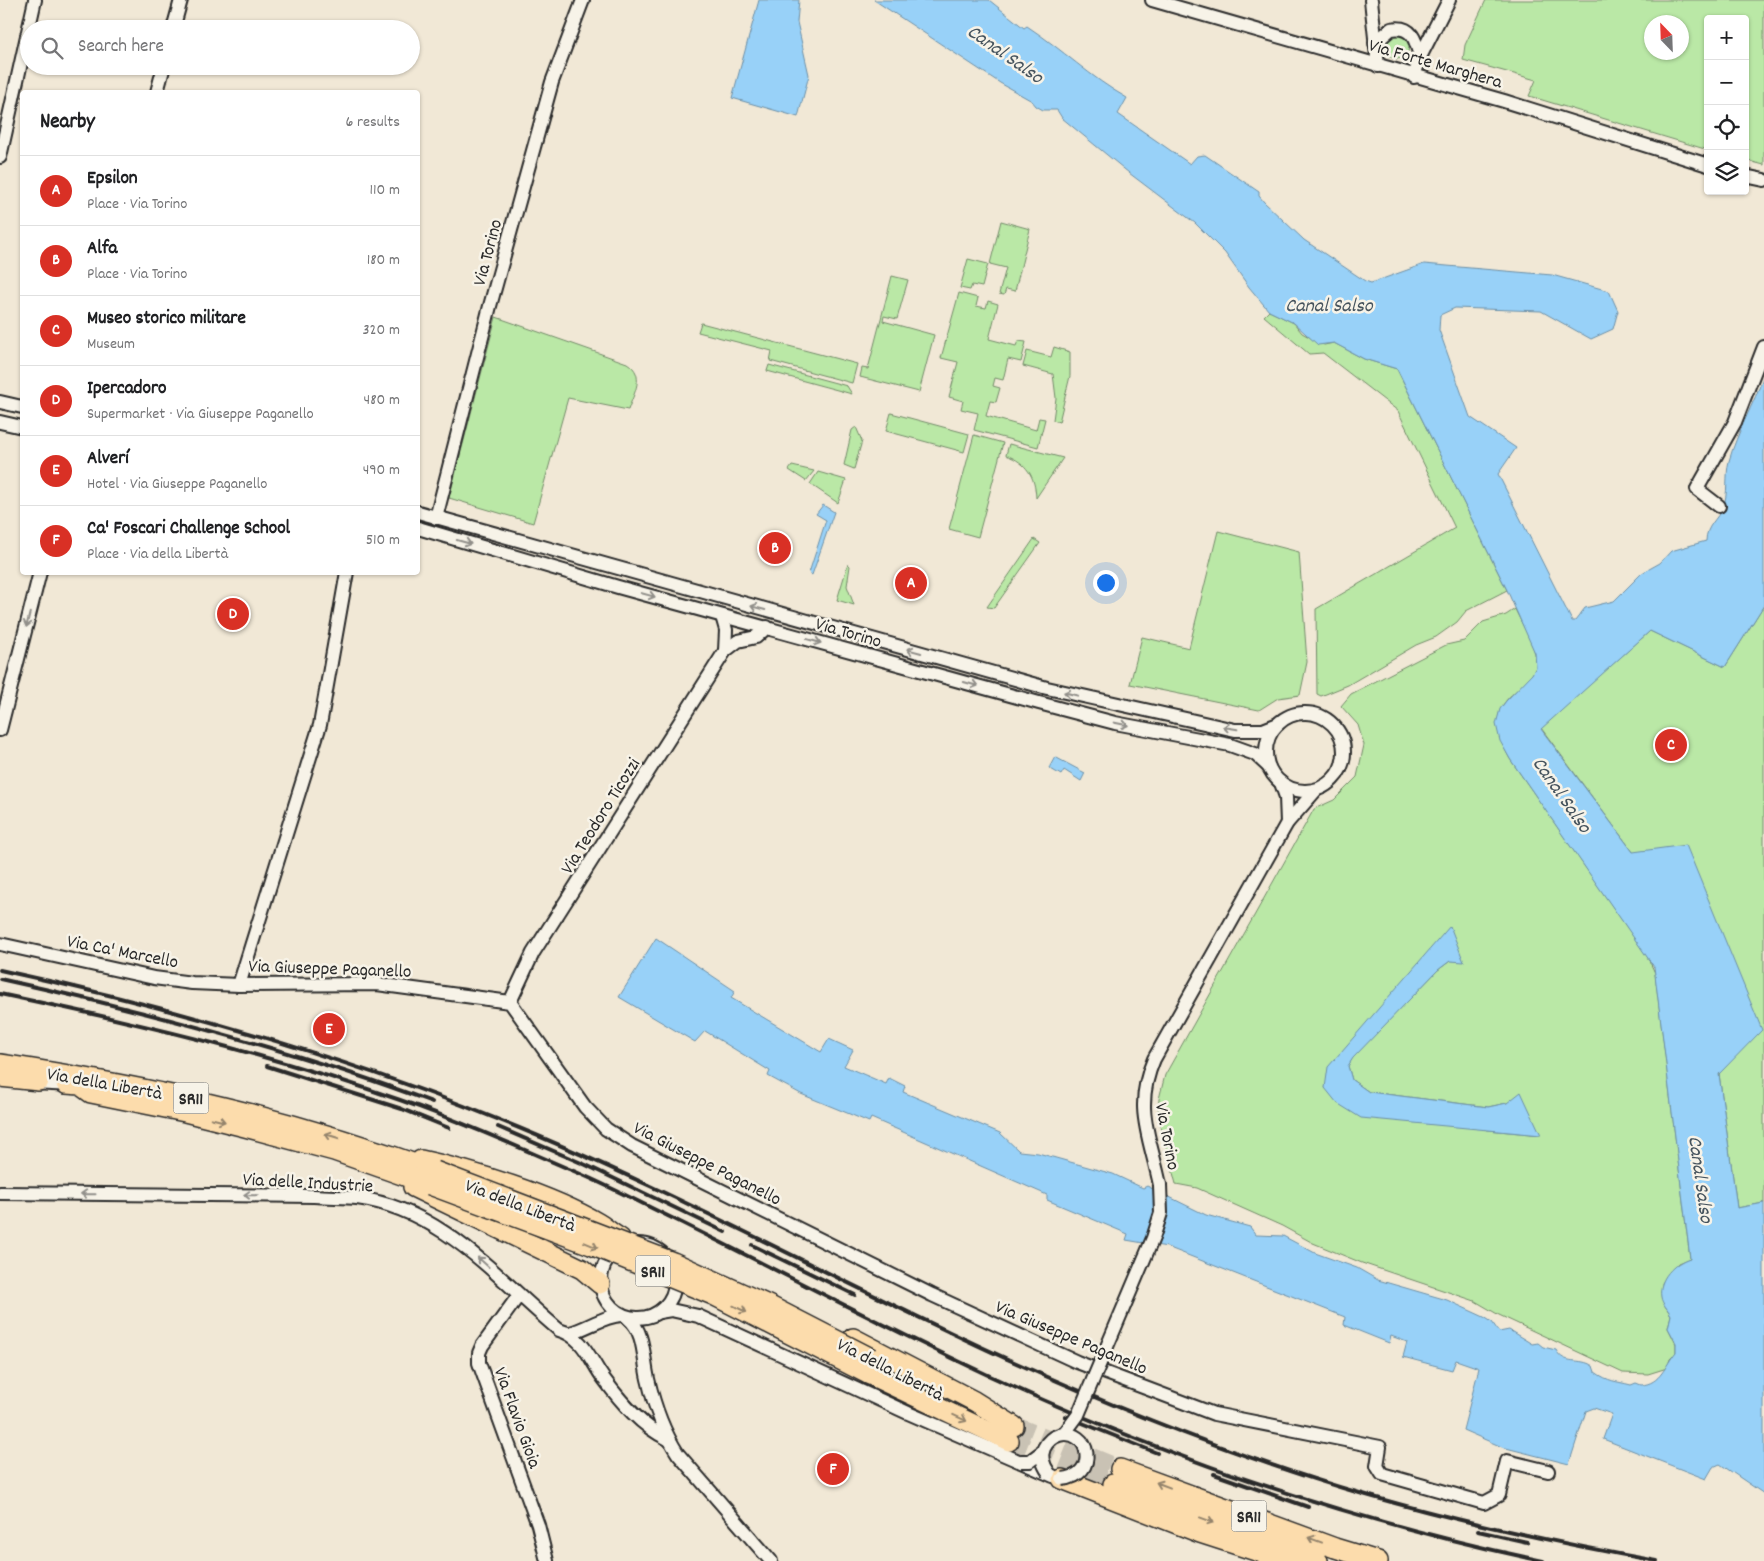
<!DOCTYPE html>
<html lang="en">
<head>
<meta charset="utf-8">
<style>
  body { margin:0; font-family:Dekko,sans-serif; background:#f6f6f6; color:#202124 }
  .controls { position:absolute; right:15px; top:15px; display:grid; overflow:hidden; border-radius:5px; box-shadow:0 1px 4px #0004 }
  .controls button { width:45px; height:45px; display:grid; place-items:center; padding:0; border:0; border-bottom:1px solid #e0e0e0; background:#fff; color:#202124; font:25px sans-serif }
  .compass { position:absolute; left:1644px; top:15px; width:45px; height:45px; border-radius:50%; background:#fff; box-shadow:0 1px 4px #0004; rotate:337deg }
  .you { position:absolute; left:1105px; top:582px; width:18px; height:18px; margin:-12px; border:4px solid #fff; border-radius:50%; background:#1a73e8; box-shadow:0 0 0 8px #1a73e833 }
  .badge { display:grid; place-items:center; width:32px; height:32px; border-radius:50%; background:#d93025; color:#fff; font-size:16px; font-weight:700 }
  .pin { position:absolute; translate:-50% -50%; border:2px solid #fff; box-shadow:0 1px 5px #0006 }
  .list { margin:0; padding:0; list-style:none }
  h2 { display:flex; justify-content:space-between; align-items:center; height:65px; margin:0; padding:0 20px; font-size:21px }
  h2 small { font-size:16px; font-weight:400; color:#757577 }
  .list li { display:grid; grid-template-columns:32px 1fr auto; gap:15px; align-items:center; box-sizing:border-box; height:70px; padding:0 20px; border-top:1px solid #e0e0e0 }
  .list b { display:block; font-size:19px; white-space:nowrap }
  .list p { margin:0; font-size:16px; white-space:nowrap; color:#757577 }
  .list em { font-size:16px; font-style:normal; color:#757577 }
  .icon { flex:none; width:28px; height:28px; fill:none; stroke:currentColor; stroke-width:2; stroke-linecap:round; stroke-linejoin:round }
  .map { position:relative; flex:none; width:1764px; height:1561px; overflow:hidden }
  .search { position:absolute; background:#fff; box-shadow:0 1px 4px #0004; left:20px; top:20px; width:400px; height:55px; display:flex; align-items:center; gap:12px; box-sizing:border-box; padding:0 18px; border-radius:28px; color:#757577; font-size:19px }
  .panel { position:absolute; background:#fff; box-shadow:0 1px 4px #0004; left:20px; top:90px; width:400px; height:485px; border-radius:5px }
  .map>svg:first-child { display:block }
  .green { fill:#bae8a6; stroke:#728a68; fill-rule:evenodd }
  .water { fill:#98d1f8; stroke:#6c8fa6 }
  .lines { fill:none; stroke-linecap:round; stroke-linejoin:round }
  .highway-tunnel { stroke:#c9c2b4; stroke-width:19; stroke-dasharray:19 9; stroke-linecap:butt }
  .minor-casing { stroke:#2b2b2b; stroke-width:16 }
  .highway-casing { stroke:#2b2b2b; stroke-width:22 }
  .minor { stroke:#f7f3e8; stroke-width:12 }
  .highway { stroke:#fcdcac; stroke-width:19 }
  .rail { stroke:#2b2b2b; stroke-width:4 }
  .minor-bridge-casing { stroke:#2b2b2b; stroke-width:16; stroke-linecap:butt }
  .highway-bridge-casing { stroke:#2b2b2b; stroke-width:22; stroke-linecap:butt }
  .minor-bridge { stroke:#f7f3e8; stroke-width:12 }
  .highway-bridge { stroke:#fcdcac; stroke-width:19 }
  .oneway { stroke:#918f8a }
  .oneway2 { stroke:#94846c }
  .labels { text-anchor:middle; stroke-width:5; stroke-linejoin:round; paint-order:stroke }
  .shield { fill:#f7f3e8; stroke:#686764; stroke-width:1 }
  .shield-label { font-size:18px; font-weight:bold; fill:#2b2b2b }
  .street-label { font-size:19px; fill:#2b2b2b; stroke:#f7f3e8 }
  .water-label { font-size:20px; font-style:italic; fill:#46545e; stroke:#f7f3e8 }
</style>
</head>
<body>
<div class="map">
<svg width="1764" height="1561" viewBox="0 0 1764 1561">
  <rect width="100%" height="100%" fill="#f1e8d6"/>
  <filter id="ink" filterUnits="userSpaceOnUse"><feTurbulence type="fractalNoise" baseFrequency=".02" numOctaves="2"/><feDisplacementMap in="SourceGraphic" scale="10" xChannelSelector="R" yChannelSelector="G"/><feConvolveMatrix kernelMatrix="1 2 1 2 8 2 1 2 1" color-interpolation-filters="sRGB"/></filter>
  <g filter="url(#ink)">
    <g class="green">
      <path d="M 1486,0 L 1764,0 L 1764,165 L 1745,160 L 1745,19 L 1708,19 L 1708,150 L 1529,96 L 1536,80 L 1463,60 L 1465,45 ZM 1652,22 L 1682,22 L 1682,52 L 1652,52 Z"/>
      <circle cx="1397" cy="47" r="12"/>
      <path d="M 1001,221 L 1030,229 L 1015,291 L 1006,289 L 1004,295 L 999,294 L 1006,268 L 990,264 Z"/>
      <path d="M 968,259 L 988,264 L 982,287 L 972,285 L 970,290 L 960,288 Z"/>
      <path d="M 892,276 L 908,280 L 897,319 L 884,316 L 883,321 L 934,335 L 919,392 L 860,377 L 862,368 L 868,369 Z"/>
      <path d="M 959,293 L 978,298 L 976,306 L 986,308 L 988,301 L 998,304 L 989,339 L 1016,346 L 1018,341 L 1026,342 L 1021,362 L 1008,359 L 1003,380 L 995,378 L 993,386 L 1000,388 L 996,402 L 990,401 L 986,416 L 1036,430 L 1039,418 L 1045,419 L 1038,447 L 974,430 L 978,413 L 961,409 L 963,401 L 949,397 L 958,362 L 941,358 Z"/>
      <path d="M 1269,311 L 1294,323 L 1302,333 L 1324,345 L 1334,343 L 1364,359 L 1397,369 L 1507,590 L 1466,611 L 1457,622 L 1436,637 L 1416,645 L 1348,685 L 1321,696 L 1317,694 L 1316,609 L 1455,528 L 1398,411 L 1323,353 L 1309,354 L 1264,316 Z"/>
      <path d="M 496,317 L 627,363 C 646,375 634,393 628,410 L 568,398 L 533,523 L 449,498 Z"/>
      <path d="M 701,323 L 857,364 L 852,383 L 770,361 L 772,351 L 698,332 Z"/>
      <path d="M 1054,347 L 1070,352 L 1070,376 L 1059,422 L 1053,420 L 1056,398 L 1053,374 L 1023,366 L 1027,351 L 1051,357 Z"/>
      <path d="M 769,365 L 847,386 L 852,394 L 767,371 Z"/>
      <path d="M 891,413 L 969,434 L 964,452 L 886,431 Z"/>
      <path d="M 856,427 L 862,441 L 854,469 L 844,465 L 852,430 Z"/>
      <path d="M 974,435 L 1003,443 L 978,537 L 949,529 Z"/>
      <path d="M 1009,444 L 1063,458 L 1036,498 C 1035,476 1027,463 1006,455 Z"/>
      <path d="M 792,466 L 814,471 L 806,481 L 789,470 Z"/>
      <path d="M 818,472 L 846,480 L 838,503 L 810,484 Z"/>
      <path d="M 1218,531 L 1299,552 L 1307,662 L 1300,695 L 1278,698 L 1259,710 L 1130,684 L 1142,637 L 1189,648 Z"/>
      <path d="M 1034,539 L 1040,543 L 994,608 L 987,607 Z"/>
      <path d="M 848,564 L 850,566 L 847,586 L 854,605 L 837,600 Z"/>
      <path d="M 1764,605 L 1764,1203 L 1737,1208 L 1719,1074 L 1633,852 L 1541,728 L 1650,631 L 1725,667 Z"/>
      <path d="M 1515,609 C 1521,623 1540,654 1536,667 C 1533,677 1523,685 1516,691 C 1490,711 1496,734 1510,759 L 1647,956 L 1655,973 L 1690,1258 L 1678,1263 L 1662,1283 L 1665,1306 L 1671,1315 L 1668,1328 L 1676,1344 L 1676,1353 L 1670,1359 L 1667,1368 L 1648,1374 L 1623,1373 L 1499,1315 L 1475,1301 L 1362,1263 L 1313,1243 L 1282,1226 L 1197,1188 L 1176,1184 L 1158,1116 L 1159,1099 L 1165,1075 L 1314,809 L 1334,800 L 1357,777 L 1364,745 L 1358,725 L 1341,706 L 1351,694 L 1446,645 L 1464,641 L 1483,622 L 1506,615 ZM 1450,927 L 1450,961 L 1438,970 L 1352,1058 L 1348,1066 L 1352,1080 L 1369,1092 L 1488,1107 L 1507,1103 L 1540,1135 L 1488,1130 L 1325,1088 Z"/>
    </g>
    <g class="water">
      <path d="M 759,0 L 799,0 L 797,22 L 809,75 L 798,117 L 732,98 Z"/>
      <path d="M 874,0 L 989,0 L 1024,28 L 1027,26 C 1062,49 1091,78 1127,98 L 1118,114 L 1190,164 L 1197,156 L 1205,155 L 1259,192 L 1259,196 L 1264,202 L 1304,240 L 1365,281 L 1371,283 L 1424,264 L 1552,275 L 1609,291 L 1618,311 L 1613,329 L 1591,339 L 1541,311 L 1455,308 L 1440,315 L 1439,330 L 1470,417 L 1516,448 L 1498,474 L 1572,621 L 1575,621 L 1585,608 L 1614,601 L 1642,573 L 1660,563 L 1671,551 L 1706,541 C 1706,526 1717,520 1723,507 C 1729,493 1725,476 1729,461 C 1737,432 1754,404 1764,375 L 1764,605 L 1725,667 L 1650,631 L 1541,729 L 1633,852 L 1686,845 L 1762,1030 L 1719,1074 L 1737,1208 L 1764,1203 L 1764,1494 L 1720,1464 L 1713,1467 L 1706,1479 L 1603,1439 L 1612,1414 L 1594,1408 L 1586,1411 L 1569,1464 L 1502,1447 L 1463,1430 L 1479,1368 L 1456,1360 L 1452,1370 L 1403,1357 L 1407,1342 L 1391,1336 L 1389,1343 L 1344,1325 L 1345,1317 L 1167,1247 L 1126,1240 L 1128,1234 L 1047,1200 L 1047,1195 L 871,1118 L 869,1122 L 801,1094 L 768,1076 L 770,1071 L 705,1031 L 695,1042 L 619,997 L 656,938 L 735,991 L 731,998 L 821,1052 L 829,1039 L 853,1050 L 844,1066 L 886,1084 L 889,1078 L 905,1086 L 903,1092 L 1000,1133 L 1019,1151 L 1038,1153 L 1113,1174 L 1143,1188 L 1147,1186 L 1206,1215 L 1250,1227 L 1256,1235 L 1283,1236 L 1315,1253 L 1357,1268 L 1378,1280 L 1447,1300 L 1484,1317 L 1492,1322 L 1499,1332 L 1509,1330 L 1532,1344 L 1538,1343 L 1543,1347 L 1556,1350 C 1564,1366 1580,1357 1593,1366 L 1595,1372 C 1609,1382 1616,1381 1631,1385 L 1636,1383 L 1641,1385 C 1661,1384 1665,1365 1676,1352 L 1676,1343 L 1668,1328 L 1671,1315 C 1668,1309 1662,1304 1661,1297 C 1658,1279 1674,1263 1690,1258 L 1654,967 L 1510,759 L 1500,741 L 1496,724 L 1500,709 L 1506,701 L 1532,674 L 1536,667 L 1535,653 L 1507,590 L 1397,369 L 1364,359 L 1334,343 L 1318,345 L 1294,323 L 1269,311 L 1249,287 L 1225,253 L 1195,223 L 1129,173 L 1062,118 L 1057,110 L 1043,110 L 1036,106 L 1032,101 L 1000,83 Z"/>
      <path d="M 823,505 L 834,512 L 812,575 L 809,573 L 826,520 L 816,514 Z"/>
      <path d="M 1055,757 L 1085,773 L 1081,781 L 1064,770 L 1061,775 L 1049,768 Z"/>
      <path d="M 1450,926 L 1464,962 L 1450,961 L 1438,970 L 1353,1058 L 1348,1066 L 1352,1080 L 1369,1092 L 1488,1107 L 1507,1103 L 1521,1092 L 1541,1135 L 1361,1118 L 1337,1103 L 1325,1088 L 1328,1067 Z"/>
    </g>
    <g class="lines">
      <g class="highway-tunnel">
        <path d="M 1014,1426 L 1120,1469"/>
        <path d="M 1009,1441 L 1113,1484"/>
      </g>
      <g class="minor-casing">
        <g id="minor">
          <path d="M 1152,0 L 1504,101 L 1708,165"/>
          <path d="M 1371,0 L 1378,66"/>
          <path d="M 173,29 L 181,0"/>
          <path d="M 1375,43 L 1391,29 C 1412,25 1416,40 1420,57"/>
          <path d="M 1414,77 L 1420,57 L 1449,0"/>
          <path d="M 157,92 L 164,66"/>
          <path d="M 0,157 L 35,0"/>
          <path d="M 1745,176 L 1764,180"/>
          <path d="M 0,402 L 22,407"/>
          <path d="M 0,422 L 22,427"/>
          <path d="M 1719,506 L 1697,489 L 1735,422 L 1764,347"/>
          <path d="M 418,512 L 1047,688 L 1235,730 L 1263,730 L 1278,724"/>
          <path d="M 436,518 L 490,306 L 552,82 L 583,0"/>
          <path d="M 418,528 L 618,587 L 1039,703 L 1115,723 L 1230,745 L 1255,754 L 1268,766"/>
          <path d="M 722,616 L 726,630 L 725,651"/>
          <circle cx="1305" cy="752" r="39"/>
          <path d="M 0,730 L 40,572"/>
          <path d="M 1281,783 L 1286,797 L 1287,823"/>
          <path d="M 0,944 L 154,978 L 192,983 L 239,985 L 377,984 L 510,1002 L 585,1107 L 606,1129 L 632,1146 L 932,1295 L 1077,1362 L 1214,1414 L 1380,1447 L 1377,1466 L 1382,1474 L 1484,1503 L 1499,1495 L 1507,1461 L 1548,1471"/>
          <path d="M 239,985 L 320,725 L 347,572"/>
          <path d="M 510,1002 L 533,953 L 725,651 L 738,641 L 756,637 L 767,627"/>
          <path d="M 32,1083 L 72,1085"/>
          <path d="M 1160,1185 C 1150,1136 1133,1108 1154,1059 L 1287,823 L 1316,790"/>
          <path d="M 0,1193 L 314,1196 C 328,1197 343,1197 357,1198 C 442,1209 497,1278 559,1330 C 584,1337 590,1360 604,1379 C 621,1402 642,1427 668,1439"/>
          <circle cx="638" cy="1281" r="37"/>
          <path d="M 519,1295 L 482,1346 L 479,1353 L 479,1363 L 538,1525 L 547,1561"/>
          <path d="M 659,1312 L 671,1310 L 698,1316 L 908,1413 L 1053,1476"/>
          <path d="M 628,1318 C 645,1332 643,1358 648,1379 C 654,1405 663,1431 678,1454 L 771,1561"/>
          <path d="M 570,1333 C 588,1328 603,1316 622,1315"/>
        </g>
      </g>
      <g class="highway-casing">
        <g id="highway">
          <path d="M 0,1064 C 152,1087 291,1118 435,1171"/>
          <path d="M 0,1077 L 39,1081"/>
          <path d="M 66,1084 L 80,1085 L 91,1093 L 185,1112 L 245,1127 L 334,1151 L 430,1185"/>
          <path d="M 421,1160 C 473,1171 552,1196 598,1223 C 605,1227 612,1234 620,1238"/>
          <path d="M 413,1187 L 582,1269 L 600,1284"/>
          <path d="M 853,1338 L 974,1401 L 1014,1426"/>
          <path d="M 868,1374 L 1009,1441"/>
          <path d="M 1120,1469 L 1335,1548 L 1378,1561"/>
          <path d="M 1062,1479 L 1200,1533 L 1287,1561"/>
          <path d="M 1113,1484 L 1318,1561"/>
        </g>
      </g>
      <use href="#minor" class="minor"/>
      <use href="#highway" class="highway"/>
      <g class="rail">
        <path d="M 0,970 C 167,1006 333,1053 492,1117 C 671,1188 839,1283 1014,1362 C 1127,1413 1244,1459 1363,1494 C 1459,1522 1558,1543 1657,1561"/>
        <path d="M 0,979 C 146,1011 292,1049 432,1102"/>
        <path d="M 0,994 C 135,1022 270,1054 400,1100 C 457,1120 514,1145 569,1169 C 605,1184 639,1202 674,1219 C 783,1273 890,1330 1001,1381 C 1173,1460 1357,1522 1543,1561"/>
        <path d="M 267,1066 L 402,1109 L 449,1128"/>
        <path d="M 498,1127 L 586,1165 L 725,1232"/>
        <path d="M 752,1245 L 855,1295"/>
        <path d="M 1065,1416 L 1157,1453"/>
        <path d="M 1214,1474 L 1308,1507"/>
        <path d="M 1478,1531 L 1527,1542"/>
      </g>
      <g class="minor-bridge-casing">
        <g id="minor-bridge">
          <path d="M 1064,1434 L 1078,1415 L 1153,1238 L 1161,1213 L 1160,1185"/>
          <path d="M 1021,1461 L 1030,1461 L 1042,1452"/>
          <path d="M 1049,1473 C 1043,1465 1040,1457 1044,1448 C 1047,1442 1052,1437 1059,1435 C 1090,1427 1100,1476 1062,1479"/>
        </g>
      </g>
      <g class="highway-bridge-casing">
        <g id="highway-bridge">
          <path d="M 435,1171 L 673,1262 L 770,1306 L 871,1358"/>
          <path d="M 430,1185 L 591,1245 L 713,1295 L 868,1374"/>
        </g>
      </g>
      <use href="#minor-bridge" class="minor-bridge"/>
      <use href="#highway-bridge" class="highway-bridge"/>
    </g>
    <defs><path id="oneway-shaft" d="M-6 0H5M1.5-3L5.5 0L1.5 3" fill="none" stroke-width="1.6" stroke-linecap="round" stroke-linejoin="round" transform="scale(1.25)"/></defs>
    <g class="oneway">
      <use href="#oneway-shaft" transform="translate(464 542) rotate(16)"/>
      <use href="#oneway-shaft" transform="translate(648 595) rotate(15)"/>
      <use href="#oneway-shaft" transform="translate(758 608) rotate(-165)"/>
      <use href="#oneway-shaft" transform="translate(28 620) rotate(104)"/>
      <use href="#oneway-shaft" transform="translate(814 641) rotate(16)"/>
      <use href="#oneway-shaft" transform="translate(914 651) rotate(-165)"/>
      <use href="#oneway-shaft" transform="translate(971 684) rotate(16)"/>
      <use href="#oneway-shaft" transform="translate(1071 694) rotate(-166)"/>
      <use href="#oneway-shaft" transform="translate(1121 724) rotate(12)"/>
      <use href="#oneway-shaft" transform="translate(1230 728) rotate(-170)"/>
      <use href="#oneway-shaft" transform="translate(88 1194) rotate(-179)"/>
      <use href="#oneway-shaft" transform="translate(251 1195) rotate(-179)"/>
      <use href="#oneway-shaft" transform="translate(483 1262) rotate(-138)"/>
    </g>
    <g class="oneway2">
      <use href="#oneway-shaft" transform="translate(218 1120) rotate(14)"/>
      <use href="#oneway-shaft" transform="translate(332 1136) rotate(-163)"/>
      <use href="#oneway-shaft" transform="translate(591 1245) rotate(22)"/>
      <use href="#oneway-shaft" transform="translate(740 1309) rotate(26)"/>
      <use href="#oneway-shaft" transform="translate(960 1418) rotate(25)"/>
      <use href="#oneway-shaft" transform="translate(1163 1485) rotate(-159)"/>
      <use href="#oneway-shaft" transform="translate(1207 1520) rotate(20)"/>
      <use href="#oneway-shaft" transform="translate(1315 1540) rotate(-160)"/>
    </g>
  </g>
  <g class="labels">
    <g class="shield">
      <rect x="173.5" y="1082.5" width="35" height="31" rx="4"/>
      <rect x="635.5" y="1255.5" width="35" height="31" rx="4"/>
      <rect x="1231.5" y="1500.5" width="35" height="31" rx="4"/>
    </g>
    <g class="shield-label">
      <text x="191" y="1104">SR11</text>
      <text x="653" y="1277">SR11</text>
      <text x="1249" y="1522">SR11</text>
    </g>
    <g class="street-label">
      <text transform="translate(1436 62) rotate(16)" y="7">Via Forte Marghera</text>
      <text transform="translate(486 252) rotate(-75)" y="7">Via Torino</text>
      <text transform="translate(849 631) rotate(16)" y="7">Via Torino</text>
      <text transform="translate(599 815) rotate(-58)" y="7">Via Teodoro Ticozzi</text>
      <text transform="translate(123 950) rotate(11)" y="7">Via Ca' Marcello</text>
      <text transform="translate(330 967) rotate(2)" y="7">Via Giuseppe Paganello</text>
      <text transform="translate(105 1082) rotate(10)" y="7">Via della Libertà</text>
      <text transform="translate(1169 1136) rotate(79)" y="7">Via Torino</text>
      <text transform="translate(708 1162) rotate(27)" y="7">Via Giuseppe Paganello</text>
      <text transform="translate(308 1181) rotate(3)" y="7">Via delle Industrie</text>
      <text transform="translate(521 1204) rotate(21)" y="7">Via della Libertà</text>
      <text transform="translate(1072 1336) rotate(23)" y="7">Via Giuseppe Paganello</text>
      <text transform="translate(891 1368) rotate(27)" y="7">Via della Libertà</text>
      <text transform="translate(519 1417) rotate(70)" y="7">Via Flavio Gioia</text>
    </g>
    <g class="water-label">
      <text transform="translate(1006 53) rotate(35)" y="7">Canal Salso</text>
      <text x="1329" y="311">Canal Salso</text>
      <text transform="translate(1563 794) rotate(55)" y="7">Canal Salso</text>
      <text transform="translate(1702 1179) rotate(82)" y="7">Canal Salso</text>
    </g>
  </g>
</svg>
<div class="controls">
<button>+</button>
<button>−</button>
<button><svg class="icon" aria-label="locate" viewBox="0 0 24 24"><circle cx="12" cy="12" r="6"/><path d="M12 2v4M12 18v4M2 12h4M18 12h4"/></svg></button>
<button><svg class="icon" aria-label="layers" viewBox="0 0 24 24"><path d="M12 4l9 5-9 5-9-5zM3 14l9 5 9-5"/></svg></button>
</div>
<svg class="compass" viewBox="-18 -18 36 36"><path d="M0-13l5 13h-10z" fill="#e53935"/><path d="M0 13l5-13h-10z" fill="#757577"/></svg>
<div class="you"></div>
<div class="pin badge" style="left:911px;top:583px">A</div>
<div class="pin badge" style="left:775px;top:548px">B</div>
<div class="pin badge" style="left:1671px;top:745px">C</div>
<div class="pin badge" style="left:233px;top:614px">D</div>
<div class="pin badge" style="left:329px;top:1029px">E</div>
<div class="pin badge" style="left:833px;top:1469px">F</div>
<div class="search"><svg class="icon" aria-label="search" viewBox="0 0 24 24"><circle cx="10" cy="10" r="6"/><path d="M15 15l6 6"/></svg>Search here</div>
<section class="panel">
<h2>Nearby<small>6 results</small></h2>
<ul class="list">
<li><span class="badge">A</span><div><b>Epsilon</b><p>Place · Via Torino</p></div><em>110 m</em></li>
<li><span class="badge">B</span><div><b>Alfa</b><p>Place · Via Torino</p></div><em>180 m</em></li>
<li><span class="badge">C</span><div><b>Museo storico militare</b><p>Museum</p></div><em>320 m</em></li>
<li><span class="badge">D</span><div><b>Ipercadoro</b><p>Supermarket · Via Giuseppe Paganello</p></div><em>480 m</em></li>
<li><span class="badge">E</span><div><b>Alverí</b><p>Hotel · Via Giuseppe Paganello</p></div><em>490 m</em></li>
<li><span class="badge">F</span><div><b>Ca' Foscari Challenge School</b><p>Place · Via della Libertà</p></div><em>510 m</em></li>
</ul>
</section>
</div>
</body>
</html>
